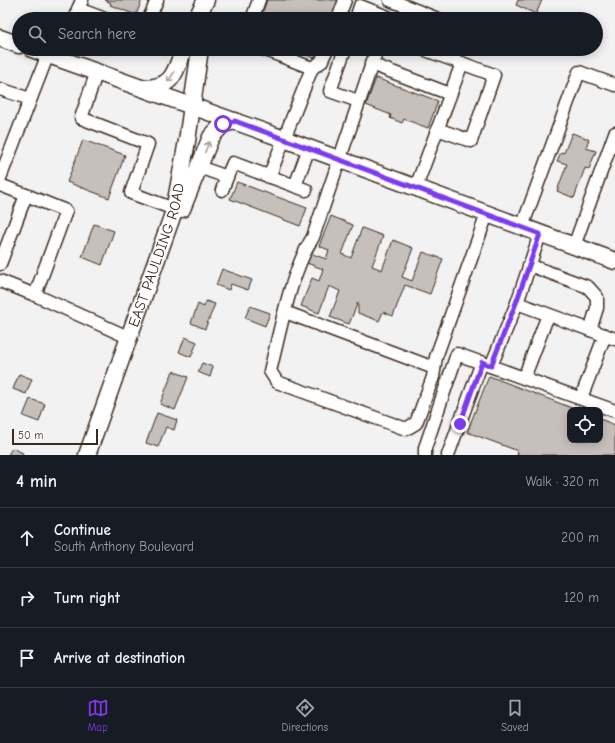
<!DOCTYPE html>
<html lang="en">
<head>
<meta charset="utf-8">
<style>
  body { margin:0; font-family:"Comic Neue",sans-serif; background:#242831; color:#f1f3f6 }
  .controls { position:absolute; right:12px; bottom:12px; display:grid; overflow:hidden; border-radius:8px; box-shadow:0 2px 10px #0003 }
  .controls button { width:36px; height:36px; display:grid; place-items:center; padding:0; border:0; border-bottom:1px solid #363941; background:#171b24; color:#f1f3f6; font:20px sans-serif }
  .scale { position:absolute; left:12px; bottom:10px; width:86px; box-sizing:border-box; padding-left:4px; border:2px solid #3b2a1e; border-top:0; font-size:11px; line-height:14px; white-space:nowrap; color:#3b2a1e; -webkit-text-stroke:3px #fff; paint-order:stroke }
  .stop { position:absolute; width:12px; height:12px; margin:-9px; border:3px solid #7c3aed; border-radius:50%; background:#fff }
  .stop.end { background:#7c3aed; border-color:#fff; box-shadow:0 1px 4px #0008 }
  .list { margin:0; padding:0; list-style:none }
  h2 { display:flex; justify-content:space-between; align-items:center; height:52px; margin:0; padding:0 16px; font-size:17px }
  h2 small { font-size:13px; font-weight:400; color:#9ea1a6 }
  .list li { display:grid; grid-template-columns:26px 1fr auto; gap:12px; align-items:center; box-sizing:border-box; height:60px; padding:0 16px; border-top:1px solid #363941 }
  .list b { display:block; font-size:15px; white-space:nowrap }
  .list p { margin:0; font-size:13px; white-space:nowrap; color:#9ea1a6 }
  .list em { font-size:13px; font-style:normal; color:#9ea1a6 }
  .icon { flex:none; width:22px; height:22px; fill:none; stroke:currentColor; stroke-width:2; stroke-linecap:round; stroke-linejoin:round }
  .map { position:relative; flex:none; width:615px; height:455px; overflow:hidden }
  .search { position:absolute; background:#171b24; box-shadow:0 2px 10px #0003; left:12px; right:12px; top:12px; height:44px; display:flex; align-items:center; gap:10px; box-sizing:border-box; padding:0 14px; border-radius:22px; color:#9ea1a6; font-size:15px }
  .sheet { height:232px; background:#171b24 }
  nav { display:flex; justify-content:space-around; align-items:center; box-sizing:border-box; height:56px; border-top:1px solid #363941; background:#171b24; font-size:11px; color:#9ea1a6 }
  nav a { display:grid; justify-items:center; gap:2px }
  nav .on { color:#7c3aed }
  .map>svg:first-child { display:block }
  .building { fill:#c6c0bd; stroke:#3b2a1e }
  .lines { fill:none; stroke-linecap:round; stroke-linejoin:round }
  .minor-casing { stroke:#3b2a1e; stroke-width:15 }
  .major-casing { stroke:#3b2a1e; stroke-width:19 }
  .minor { stroke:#fff; stroke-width:12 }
  .major { stroke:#fff; stroke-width:16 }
  .oneway { stroke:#a79f9a }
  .route { stroke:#7c3aed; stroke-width:5 }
  .labels { text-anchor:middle; stroke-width:3.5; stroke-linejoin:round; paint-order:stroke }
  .street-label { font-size:15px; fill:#3b2a1e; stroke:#fff }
</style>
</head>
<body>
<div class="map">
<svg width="615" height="455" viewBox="0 0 615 455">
  <rect width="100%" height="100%" fill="#f3f2f2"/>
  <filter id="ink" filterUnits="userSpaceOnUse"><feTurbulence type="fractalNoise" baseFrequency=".025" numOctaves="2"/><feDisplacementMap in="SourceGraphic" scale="8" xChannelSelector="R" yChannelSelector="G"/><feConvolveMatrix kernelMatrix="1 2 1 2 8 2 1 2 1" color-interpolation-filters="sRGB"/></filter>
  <g filter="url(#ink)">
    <g class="building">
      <path d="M 105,0 L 142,0 L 136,15 L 110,5 L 111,3 Z"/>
      <path d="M 267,0 L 341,0 L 335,19 L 260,19 Z"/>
      <path d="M 518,0 L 542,0 L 536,14 L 516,5 Z"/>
      <path d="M 308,49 L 323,49 L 317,59 L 306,55 Z"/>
      <path d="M 376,78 L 438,101 L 428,128 L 404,119 L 402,123 L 390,118 L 391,115 L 366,105 Z"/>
      <path d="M 572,133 L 589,139 L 586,148 L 596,151 L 589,169 L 585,168 L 574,198 L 557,191 L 567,164 L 557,161 L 561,152 L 564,153 Z"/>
      <path d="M 83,140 L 125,155 L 109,198 L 67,182 Z"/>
      <path d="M 237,182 L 307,208 L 300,226 L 230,199 Z"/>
      <path d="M 331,216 L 353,225 L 342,254 L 351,258 L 362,228 L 383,236 L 372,266 L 382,270 L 393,240 L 413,248 L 402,277 L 412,281 L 423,252 L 443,259 L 430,294 L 405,285 L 393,316 L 383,312 L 379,321 L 358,313 L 358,302 L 349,324 L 330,317 L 340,291 L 329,286 L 319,313 L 301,306 L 312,278 L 319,281 L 323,269 L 304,262 L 307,252 L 326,259 L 329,250 L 319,246 Z"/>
      <path d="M 94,224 L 114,231 L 102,265 L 82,257 Z"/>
      <path d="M 222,269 L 252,280 L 248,290 L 231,284 L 229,290 L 216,285 Z"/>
      <path d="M 206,301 L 215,304 L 205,329 L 191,323 L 198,304 L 204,307 Z"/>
      <path d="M 250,306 L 270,313 L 265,326 L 245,318 Z"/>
      <path d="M 185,337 L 197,342 L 191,357 L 179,352 Z"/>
      <path d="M 202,363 L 213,367 L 210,377 L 198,372 Z"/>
      <path d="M 173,371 L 188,377 L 175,410 L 160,404 Z"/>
      <path d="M 19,374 L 32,379 L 26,394 L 13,389 Z"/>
      <path d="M 489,376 L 577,410 L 570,410 L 570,440 L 600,440 L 600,419 L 615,425 L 615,455 L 517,455 L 518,451 L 467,432 Z"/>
      <path d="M 30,399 L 45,404 L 39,422 L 23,416 Z"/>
      <path d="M 157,413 L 177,420 L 174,430 L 166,427 L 158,447 L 146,443 Z"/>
      <path d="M 12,448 L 23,453 L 22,455 L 8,455 Z"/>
    </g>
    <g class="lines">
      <g class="minor-casing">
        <g id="minor">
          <path d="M 390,0 L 438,19"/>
          <path d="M 78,9 L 105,19"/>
          <path d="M 74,19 L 82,0"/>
          <path d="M 149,19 L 157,0"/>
          <path d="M 252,19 L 259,0"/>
          <path d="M 338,19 L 345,0"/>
          <path d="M 356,19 L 360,6 L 388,17"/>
          <path d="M 263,49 L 312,68 L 269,177"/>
          <path d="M 345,49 L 330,91 L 358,101"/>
          <path d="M 377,49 L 313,237 C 290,274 281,328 270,371 L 277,382 L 406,429 L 416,423 L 433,377 L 436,357 L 487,214"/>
          <path d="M 423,49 L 494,75 L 471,141 L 437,129"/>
          <path d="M 371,64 L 450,94"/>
          <path d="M 312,68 L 321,62 L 327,49"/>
          <path d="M 97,71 L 81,118 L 148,144 L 131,193 L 174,209"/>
          <path d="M 0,89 L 30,99"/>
          <path d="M 199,167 L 227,177 L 233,163 L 306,190"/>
          <path d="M 0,178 L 48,54"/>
          <path d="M 0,185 L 26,195 L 0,264"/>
          <path d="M 295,186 L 309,148"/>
          <path d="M 416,187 L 462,63"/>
          <path d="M 222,190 L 227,177"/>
          <path d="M 26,195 L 66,211 L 35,295 L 130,338"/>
          <path d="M 522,227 L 579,72 L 615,85"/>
          <path d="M 540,234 L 517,303 L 615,339"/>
          <path d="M 574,246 L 615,133"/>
          <path d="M 529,265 L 588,287 L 597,297 L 597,308 L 590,330"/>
          <path d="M 0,281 L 35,295"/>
          <path d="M 285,312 L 434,368"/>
          <path d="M 491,366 L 517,303"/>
          <path d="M 524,378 L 548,315"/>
          <path d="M 581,398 L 605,335"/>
          <path d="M 425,455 L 425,448 L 457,354 L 615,411"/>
          <path d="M 448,455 L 482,362"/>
        </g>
      </g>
      <g class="major-casing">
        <g id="major">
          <path d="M 196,19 L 206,0"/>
          <path d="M 0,38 L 19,45"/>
          <path d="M 32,49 L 284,139 L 615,261"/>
          <path d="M 145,88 C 174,87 174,73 184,49"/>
          <path d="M 182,209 L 211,137 L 223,124 L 235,121"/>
          <path id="s1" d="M 87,455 L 174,211 L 187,141 L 200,49"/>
        </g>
      </g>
      <use href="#minor" class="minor"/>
      <use href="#major" class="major"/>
    </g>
    <defs><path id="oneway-shaft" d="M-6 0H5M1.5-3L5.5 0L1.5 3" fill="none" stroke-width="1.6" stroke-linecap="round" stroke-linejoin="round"/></defs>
    <g class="oneway">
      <use href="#oneway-shaft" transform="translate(171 77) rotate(123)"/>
      <use href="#oneway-shaft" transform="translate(207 147) rotate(-68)"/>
    </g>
  </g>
  <g class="lines" filter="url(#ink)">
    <path class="route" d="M 223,124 L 235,121 L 540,234 L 516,303 L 491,366 L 482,362 L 460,424"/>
  </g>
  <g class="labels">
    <g class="street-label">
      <text dy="5" stroke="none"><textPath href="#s1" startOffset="212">EAST PAULDING ROAD</textPath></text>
    </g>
  </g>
</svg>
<div class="controls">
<button><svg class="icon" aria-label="locate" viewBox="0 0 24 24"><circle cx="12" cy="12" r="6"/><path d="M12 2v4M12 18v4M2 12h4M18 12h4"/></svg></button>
</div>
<div class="scale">50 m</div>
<div class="stop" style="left:223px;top:124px"></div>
<div class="stop end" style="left:460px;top:424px"></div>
<div class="search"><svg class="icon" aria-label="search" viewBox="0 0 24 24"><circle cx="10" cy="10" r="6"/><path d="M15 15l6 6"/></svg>Search here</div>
</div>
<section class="sheet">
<h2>4 min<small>Walk · 320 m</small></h2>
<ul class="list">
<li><svg class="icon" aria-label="ahead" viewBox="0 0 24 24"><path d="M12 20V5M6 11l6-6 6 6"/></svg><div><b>Continue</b><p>South Anthony Boulevard</p></div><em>200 m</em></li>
<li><svg class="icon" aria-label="right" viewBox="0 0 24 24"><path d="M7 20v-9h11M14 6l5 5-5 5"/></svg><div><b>Turn right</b></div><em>120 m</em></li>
<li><svg class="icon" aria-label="arrive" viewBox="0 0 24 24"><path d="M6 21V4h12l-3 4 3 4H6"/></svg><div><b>Arrive at destination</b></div></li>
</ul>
</section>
<nav>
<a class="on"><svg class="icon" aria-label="map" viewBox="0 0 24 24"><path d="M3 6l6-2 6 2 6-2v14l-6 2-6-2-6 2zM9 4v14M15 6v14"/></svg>Map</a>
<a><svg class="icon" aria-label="directions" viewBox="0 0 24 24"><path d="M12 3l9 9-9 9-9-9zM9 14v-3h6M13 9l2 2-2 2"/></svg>Directions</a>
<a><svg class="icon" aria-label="saved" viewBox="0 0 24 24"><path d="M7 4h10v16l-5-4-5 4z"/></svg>Saved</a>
</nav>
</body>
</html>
